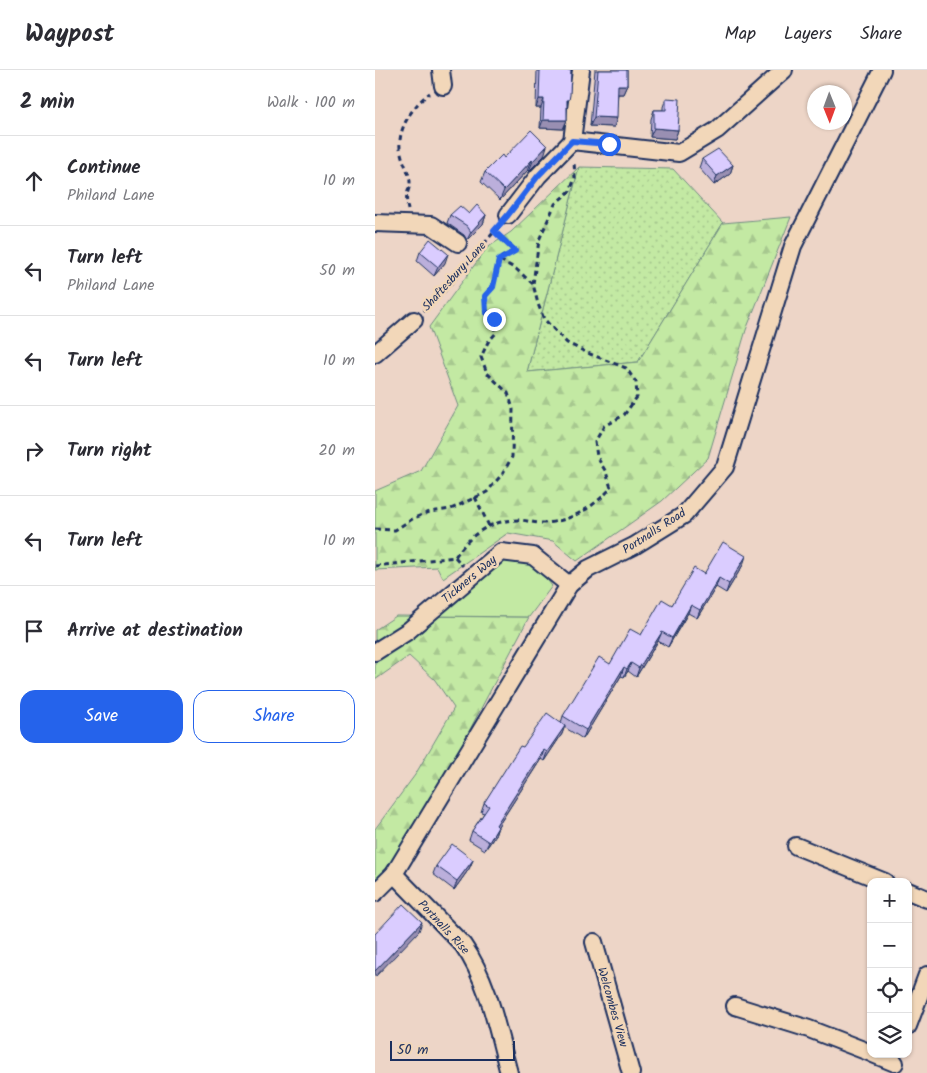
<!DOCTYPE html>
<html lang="en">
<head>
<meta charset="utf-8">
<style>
  body { margin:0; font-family:Kalam,sans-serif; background:#f7f7f7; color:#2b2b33 }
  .controls { position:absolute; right:15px; bottom:15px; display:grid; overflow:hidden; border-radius:10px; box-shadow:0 1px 4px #0004 }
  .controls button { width:45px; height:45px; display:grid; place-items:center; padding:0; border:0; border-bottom:1px solid #e1e1e2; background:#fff; color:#2b2b33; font:25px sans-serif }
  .compass { position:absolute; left:432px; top:15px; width:45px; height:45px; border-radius:50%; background:#fff; box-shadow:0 1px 4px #0004; rotate:179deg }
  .scale { position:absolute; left:15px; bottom:12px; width:125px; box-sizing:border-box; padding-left:5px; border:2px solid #1b2f5e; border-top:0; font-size:14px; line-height:18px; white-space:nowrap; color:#1b2f5e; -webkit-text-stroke:4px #f2d7b9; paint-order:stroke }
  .stop { position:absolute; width:15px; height:15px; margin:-11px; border:4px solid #2563eb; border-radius:50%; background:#fff }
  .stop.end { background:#2563eb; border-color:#fff; box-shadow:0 1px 5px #0008 }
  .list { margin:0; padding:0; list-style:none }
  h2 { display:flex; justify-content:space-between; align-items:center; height:65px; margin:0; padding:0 20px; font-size:21px }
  h2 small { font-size:16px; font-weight:400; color:#7c7c81 }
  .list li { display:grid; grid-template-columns:32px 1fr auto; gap:15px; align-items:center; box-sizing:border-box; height:90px; padding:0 20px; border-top:1px solid #e1e1e2 }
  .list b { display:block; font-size:19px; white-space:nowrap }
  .list p { margin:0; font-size:16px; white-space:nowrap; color:#7c7c81 }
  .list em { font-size:16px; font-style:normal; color:#7c7c81 }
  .actions { display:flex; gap:10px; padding:15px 20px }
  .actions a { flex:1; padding:11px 0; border:1px solid #2563eb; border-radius:15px; text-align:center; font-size:18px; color:#2563eb }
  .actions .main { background:#2563eb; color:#fff }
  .icon { flex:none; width:28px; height:28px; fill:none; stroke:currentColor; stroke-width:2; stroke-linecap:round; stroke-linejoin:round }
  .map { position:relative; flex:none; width:552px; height:1003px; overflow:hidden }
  header { display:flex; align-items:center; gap:30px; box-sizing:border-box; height:70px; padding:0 25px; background:#fff; border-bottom:1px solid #e1e1e2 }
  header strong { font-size:24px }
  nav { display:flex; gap:28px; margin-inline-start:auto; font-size:18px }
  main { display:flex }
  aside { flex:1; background:#fff }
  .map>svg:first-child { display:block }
  .grass { fill:url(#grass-dots); stroke:#6f8c80 }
  .forest { fill:url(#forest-firs); stroke:#6f8c80 }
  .garden { fill:#c3e9a3; stroke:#6f8c80 }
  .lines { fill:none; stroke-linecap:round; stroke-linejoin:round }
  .minor-casing { stroke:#1b2f5e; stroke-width:20 }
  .path { stroke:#1b2f5e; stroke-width:3; stroke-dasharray:5 4; stroke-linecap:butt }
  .minor { stroke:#f2d7b9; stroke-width:16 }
  .wall { fill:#bbafdb; stroke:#1b2f5e }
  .shaded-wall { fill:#998fb2; stroke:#1b2f5e }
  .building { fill:#daccff; stroke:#1b2f5e }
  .route { stroke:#2563eb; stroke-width:6 }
  .labels { text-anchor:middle; stroke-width:5; stroke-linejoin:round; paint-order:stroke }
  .street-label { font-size:12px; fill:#1b2f5e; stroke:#f2d7b9 }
</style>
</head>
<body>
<header>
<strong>Waypost</strong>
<nav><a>Map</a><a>Layers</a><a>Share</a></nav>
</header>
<main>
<aside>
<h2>2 min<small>Walk · 100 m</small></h2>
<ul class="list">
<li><svg class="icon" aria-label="ahead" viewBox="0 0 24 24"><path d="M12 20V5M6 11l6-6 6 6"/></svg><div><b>Continue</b><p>Philand Lane</p></div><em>10 m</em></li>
<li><svg class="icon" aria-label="left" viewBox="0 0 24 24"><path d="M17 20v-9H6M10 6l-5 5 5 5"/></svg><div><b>Turn left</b><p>Philand Lane</p></div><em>50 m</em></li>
<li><svg class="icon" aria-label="left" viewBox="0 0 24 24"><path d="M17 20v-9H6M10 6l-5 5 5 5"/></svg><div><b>Turn left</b></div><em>10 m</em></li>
<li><svg class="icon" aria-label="right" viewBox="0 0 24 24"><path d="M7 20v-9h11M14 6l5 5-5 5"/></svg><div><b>Turn right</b></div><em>20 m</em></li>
<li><svg class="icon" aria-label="left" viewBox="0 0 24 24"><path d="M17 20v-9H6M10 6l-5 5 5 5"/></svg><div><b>Turn left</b></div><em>10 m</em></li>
<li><svg class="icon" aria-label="arrive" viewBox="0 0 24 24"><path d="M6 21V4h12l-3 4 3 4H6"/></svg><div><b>Arrive at destination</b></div></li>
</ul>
<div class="actions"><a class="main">Save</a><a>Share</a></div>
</aside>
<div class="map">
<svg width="552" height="1003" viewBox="0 0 552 1003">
  <defs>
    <pattern id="grass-dots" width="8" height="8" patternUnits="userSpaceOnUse" patternTransform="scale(1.25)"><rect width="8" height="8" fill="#c3e9a3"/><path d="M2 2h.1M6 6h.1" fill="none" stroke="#a7c88f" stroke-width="1.8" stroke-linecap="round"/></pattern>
    <pattern id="forest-firs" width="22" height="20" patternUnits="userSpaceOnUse" patternTransform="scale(1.25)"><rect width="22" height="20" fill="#c3e9a3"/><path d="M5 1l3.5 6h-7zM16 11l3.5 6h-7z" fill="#a7c88f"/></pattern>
  </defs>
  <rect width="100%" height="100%" fill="#edd5c7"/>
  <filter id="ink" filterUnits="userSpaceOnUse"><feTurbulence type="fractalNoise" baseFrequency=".02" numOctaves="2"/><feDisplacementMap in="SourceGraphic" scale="10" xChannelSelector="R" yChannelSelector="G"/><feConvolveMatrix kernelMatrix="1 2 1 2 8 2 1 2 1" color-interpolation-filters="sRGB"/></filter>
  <g filter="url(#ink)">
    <path class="grass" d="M 204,97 L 298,99 L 348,153 L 263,292 L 152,302 Z"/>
    <g class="forest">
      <path d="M 204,97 L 152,302 L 263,292 L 348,153 L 416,147 L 371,260 L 333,388 L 287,431 L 202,491 L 178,471 L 133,463 L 68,508 L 62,497 L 0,500 L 0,421 L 46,401 L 83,336 L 54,257 L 112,178 L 136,162 Z"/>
      <path d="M 21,546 L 154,547 L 19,804 L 0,823 L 0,759 L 40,705 L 79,638 L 60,610 L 34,586 L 0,610 L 0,560 Z"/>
    </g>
    <path class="garden" d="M 127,490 L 158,491 L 177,516 L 154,547 L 57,546 Z"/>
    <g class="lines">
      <g class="minor-casing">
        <g id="minor">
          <path d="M 66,0 L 68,16"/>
          <path d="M 197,71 L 206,0"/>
          <path d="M 133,145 L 163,106 L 197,71 L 304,83 L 342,60 L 409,0"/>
          <path d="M 0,153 L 56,155 L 83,173"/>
          <path d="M 0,284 L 39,250"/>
          <path d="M 0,582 L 33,561 L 126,482 L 158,486 L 194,515"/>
          <path d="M 421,776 L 510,812"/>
          <path d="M 19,804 L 88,875 C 114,912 122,959 134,1003"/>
          <path d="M 533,821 L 552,829"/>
          <path d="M 0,823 L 19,804 L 194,515 L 213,499 L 259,476 L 309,445 L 350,397 L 418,176 L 507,0"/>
          <path d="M 219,872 L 256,1003"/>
          <path d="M 360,936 L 434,959 L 496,983"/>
          <path d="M 533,956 L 552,905"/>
          <path d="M 498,984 L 520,993"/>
        </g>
      </g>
      <g class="path">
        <path d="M 33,140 C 32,135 31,129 32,124 C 33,121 35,116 35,113 C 35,103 28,93 26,83 C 20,61 38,35 55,23"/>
        <path d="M 125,190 L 141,199 L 158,214"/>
        <path d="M 49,241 L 66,225 L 124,156"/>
        <path d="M 100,427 L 114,456"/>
        <path d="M 0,459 L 20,460 L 39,448 L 55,442 L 76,439 L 112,422 L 128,403 L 137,387 L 138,339 L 133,323 L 112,303 L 106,287 L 113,272 L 121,263 L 119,249 L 111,241 L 110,226 L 118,217 L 124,189 L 140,181 L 119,161"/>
        <path d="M 80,487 L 88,496"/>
        <path d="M 0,496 L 80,487 C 96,464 113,451 143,450 C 151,450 158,453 166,453 C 193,453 218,438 236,418 L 231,402 L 222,387 L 220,372 L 229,356 L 249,345 L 262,327 L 261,312 L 251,298 L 215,284 L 192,273 L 169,249 L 163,234 L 158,214 L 164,170 L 180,134 L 195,121 L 200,108 L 199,91"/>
      </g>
      <use href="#minor" class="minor"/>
    </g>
    <g class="wall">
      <path d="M 162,0 L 196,0 L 192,36 L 192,50 L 188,59 L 165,58 L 166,38 L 161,38 Z"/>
      <path d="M 220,0 L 252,0 L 252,15 L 248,24 L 243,24 L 239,57 L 215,56 Z"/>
      <path d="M 291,28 L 303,60 L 300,69 L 275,67 L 276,49 L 279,40 L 288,40 L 288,37 Z"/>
      <path d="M 169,86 L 154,101 L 153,100 L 125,130 L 106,112 L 110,102 Z"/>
      <path d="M 327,89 L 358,95 L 355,104 L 339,115 L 324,98 Z"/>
      <path d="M 94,144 L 111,145 L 108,154 L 92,170 L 89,165 L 72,153 L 75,145 Z"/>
      <path d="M 45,182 L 70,193 L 59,206 L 42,191 Z"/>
      <path d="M 368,495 L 351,523 L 341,517 L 322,548 L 313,543 L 293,577 L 283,571 L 261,607 L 253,601 L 249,607 L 246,606 L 208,669 L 189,657 L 187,664 L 169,691 L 166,689 L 123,756 L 120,766 L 110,780 L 94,770 L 97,761 L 109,743 L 106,742 L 109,733 L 148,677 L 186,653 L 188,646 L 235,594 L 329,504 Z"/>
      <path d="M 98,790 L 94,799 L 79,820 L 58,804 L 61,796 Z"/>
    </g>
    <g class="shaded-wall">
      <path d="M 243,15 L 252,15 L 248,24 L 240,24 Z"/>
      <path d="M 164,29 L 169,29 L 166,38 L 161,38 Z"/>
      <path d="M 219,47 L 242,48 L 239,57 L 215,56 Z"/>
      <path d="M 168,50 L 192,50 L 188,59 L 165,58 Z"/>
      <path d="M 279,58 L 303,60 L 300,69 L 275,67 Z"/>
      <path d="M 172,76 L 169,86 L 154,101 L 158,91 Z"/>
      <path d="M 157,90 L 153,100 L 125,130 L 129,120 Z"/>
      <path d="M 358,95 L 355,104 L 339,115 L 342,106 Z"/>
      <path d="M 111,145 L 108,154 L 92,170 L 96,162 Z"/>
      <path d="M 73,184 L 70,193 L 59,206 L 63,197 Z"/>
      <path d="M 371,486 L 368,495 L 351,523 L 354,514 Z"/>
      <path d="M 344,508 L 341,517 L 322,548 L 325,540 Z"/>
      <path d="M 316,535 L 313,543 L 293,577 L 297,568 Z"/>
      <path d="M 287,562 L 283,571 L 261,607 L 264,598 Z"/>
      <path d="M 256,593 L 253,601 L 249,607 L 252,599 Z"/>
      <path d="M 249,597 L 246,606 L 208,669 L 211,660 Z"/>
      <path d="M 190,656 L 187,664 L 169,691 L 172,682 Z"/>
      <path d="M 169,680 L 166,689 L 118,764 L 121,755 Z"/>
      <path d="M 123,757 L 120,766 L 110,780 L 114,772 Z"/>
      <path d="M 98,790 L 94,799 L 79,820 L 82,811 Z"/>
      <path d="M 47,852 L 44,861 L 0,907 L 0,901 Z"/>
    </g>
    <g class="building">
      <path d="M 165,0 L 196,0 L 195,25 L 194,30 L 192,30 L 192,50 L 168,50 L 169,29 L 164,29 Z"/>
      <path d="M 223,0 L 252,0 L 252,15 L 243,15 L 242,48 L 219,47 Z"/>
      <path d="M 291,28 L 305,29 L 303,60 L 279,58 L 279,40 L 291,40 Z"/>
      <path d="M 156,60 L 172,76 L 158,91 L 157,90 L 129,120 L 110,102 L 127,85 L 129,88 Z"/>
      <path d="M 343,79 L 358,95 L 342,106 L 327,89 Z"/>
      <path d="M 102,135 L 111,145 L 96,162 L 92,156 L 75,145 L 85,136 L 94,144 Z"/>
      <path d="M 55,169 L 73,184 L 63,197 L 45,182 Z"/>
      <path d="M 348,472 L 371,486 L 354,514 L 344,508 L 325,540 L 316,535 L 297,568 L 287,562 L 264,598 L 256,593 L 252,599 L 249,597 L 211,660 L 188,646 L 224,587 L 235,594 L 255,559 L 266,565 L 287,529 L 297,535 L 319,498 L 329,504 Z"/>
      <path d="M 172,643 L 190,656 L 172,682 L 169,680 L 121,755 L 123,757 L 114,772 L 97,761 L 114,736 L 109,733 L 145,676 L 148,677 Z"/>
      <path d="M 77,774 L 98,790 L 82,811 L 61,796 Z"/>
      <path d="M 28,834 L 47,852 L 0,901 L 0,864 Z"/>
    </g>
  </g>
  <g class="lines" filter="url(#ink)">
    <path class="route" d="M 119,249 L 111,242 L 110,226 L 118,217 L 124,190 L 140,181 L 119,161 L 133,145 L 163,106 L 197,71 L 234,74"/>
  </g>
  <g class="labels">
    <g class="street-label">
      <text transform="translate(79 206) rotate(-48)" y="4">Shaftesbury Lane</text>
      <text transform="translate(279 461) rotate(-33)" y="4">Portnalls Road</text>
      <text transform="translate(94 509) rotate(-40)" y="4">Tickners Way</text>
      <text transform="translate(69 857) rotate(47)" y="4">Portnalls Rise</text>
      <text transform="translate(238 937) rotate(74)" y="4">Welcombes View</text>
    </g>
  </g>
</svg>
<div class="controls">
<button>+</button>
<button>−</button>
<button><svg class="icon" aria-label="locate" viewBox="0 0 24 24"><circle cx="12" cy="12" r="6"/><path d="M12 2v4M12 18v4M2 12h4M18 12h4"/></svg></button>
<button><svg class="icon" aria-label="layers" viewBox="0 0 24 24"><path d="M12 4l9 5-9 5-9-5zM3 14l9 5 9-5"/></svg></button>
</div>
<svg class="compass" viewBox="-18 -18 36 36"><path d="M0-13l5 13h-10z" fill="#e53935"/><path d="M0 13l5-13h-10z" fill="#7c7c81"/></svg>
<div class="scale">50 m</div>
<div class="stop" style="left:234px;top:74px"></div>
<div class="stop end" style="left:119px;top:249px"></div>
</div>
</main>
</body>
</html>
